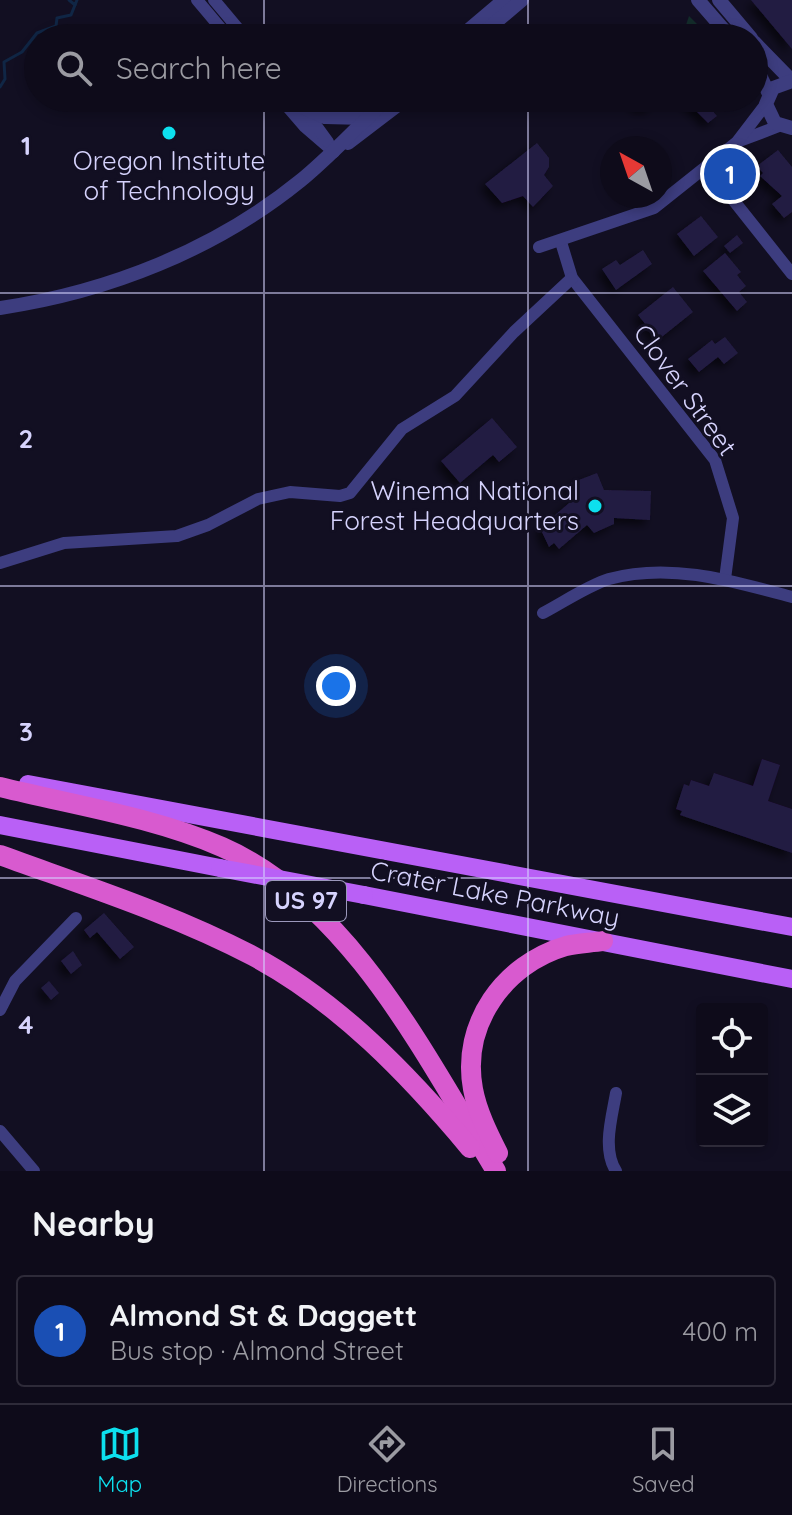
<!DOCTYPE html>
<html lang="en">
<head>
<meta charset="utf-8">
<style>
  body { margin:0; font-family:Quicksand,sans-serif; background:#1c1927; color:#f1f3f6 }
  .controls { position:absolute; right:24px; bottom:24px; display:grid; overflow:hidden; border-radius:8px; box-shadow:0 4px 12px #0003 }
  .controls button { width:72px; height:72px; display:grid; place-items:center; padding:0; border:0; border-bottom:2px solid #2e2b39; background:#0e0b1a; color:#f1f3f6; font:40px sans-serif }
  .compass { position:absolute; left:600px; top:136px; width:72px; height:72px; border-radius:50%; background:#0e0b1a; box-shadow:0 4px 12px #0003; rotate:320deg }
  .you { position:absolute; left:336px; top:686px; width:28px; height:28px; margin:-20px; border:6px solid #fff; border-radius:50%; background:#1a73e8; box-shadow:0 0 0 12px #1a73e833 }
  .badge { display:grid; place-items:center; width:52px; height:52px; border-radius:50%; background:#0de0ee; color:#fff; font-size:26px; font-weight:700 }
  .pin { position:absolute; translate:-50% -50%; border:4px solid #fff; box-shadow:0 2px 8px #0006 }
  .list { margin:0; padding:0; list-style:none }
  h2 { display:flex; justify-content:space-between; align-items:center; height:104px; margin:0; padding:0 32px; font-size:34px }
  h2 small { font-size:26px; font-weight:400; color:#9b9ba2 }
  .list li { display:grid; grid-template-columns:52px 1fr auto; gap:24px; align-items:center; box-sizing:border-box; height:112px; margin:0 16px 16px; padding:0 16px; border:2px solid #2e2b39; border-radius:8px }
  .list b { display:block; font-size:30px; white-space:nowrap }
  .list p { margin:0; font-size:26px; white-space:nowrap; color:#9b9ba2 }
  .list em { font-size:26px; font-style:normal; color:#9b9ba2 }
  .icon { flex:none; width:44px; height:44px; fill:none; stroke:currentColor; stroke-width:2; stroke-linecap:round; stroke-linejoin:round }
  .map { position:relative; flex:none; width:792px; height:1171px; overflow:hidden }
  .search { position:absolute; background:#0e0b1a; box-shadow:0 4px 12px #0003; left:24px; right:24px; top:24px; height:88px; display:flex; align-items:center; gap:20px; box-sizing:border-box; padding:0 28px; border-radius:44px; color:#9b9ba2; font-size:30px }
  .sheet { height:232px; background:#0e0b1a }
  nav { display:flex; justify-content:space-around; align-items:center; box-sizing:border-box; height:112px; border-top:2px solid #2e2b39; background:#0e0b1a; font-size:22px; color:#9b9ba2 }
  nav a { display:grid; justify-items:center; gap:4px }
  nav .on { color:#0de0ee }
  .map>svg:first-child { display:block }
  .green { fill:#132c2a }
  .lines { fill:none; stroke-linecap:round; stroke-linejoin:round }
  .stream { stroke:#102645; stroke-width:3 }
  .building { fill:#231c42; filter:url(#shadow) }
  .minor { stroke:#3d3d7f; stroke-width:12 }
  .tertiary { stroke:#3d3d7f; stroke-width:14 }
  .primary { stroke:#b960f6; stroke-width:18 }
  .trunk { stroke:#d85acf; stroke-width:20 }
  .primary-bridge { stroke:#b960f6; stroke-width:18 }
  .grid { fill:none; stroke:#d6d3fd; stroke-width:2; stroke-opacity:0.55 }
  .poi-dot { fill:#0de0ee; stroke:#120f22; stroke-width:3 }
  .labels { text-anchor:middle; stroke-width:6; stroke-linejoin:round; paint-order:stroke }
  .shield { fill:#120f22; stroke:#9b98bb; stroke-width:2 }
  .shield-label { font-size:24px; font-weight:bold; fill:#d6d3fd }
  .poi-label { font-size:26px; fill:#d6d3fd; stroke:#120f22 }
  .street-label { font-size:26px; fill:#d6d3fd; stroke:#120f22 }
  .grid-label { font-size:26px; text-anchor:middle; font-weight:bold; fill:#d6d3fd; stroke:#120f22; stroke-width:6; stroke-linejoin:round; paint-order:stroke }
</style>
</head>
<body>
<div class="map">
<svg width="792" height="1171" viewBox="0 0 792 1171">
  <defs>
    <filter id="shadow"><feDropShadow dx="-5" dy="5" stdDeviation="4" flood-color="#0009"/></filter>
  </defs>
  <rect width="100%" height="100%" fill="#120f22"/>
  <path class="green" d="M 689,16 L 711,38 L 669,38 L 667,30 L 686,25 Z"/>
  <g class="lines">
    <g class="stream">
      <path d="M 69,0 L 75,5 L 77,0"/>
      <path d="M 0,87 L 5,79 L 4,62 L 22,52 L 37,33 L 56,26 L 57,18 L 71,15 L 75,5"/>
    </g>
  </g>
  <g class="building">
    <path d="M 751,0 L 792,0 L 792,49 Z"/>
    <path d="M 637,98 L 652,98 L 651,108 L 635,107 Z"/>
    <path d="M 683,98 L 712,98 L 710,108 L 717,116 L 708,123 Z"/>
    <path d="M 537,143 L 549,158 L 549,167 L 544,175 L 553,186 L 533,207 L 523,196 L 502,203 L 485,184 Z"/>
    <path d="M 778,150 L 792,167 L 792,212 L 784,218 L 772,204 L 782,196 L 760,176 L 763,173 L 757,166 Z"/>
    <path d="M 701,216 L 718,237 L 694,256 L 677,234 Z"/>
    <path d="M 737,235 L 743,243 L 730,253 L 724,246 Z"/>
    <path d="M 643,250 L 652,264 L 616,290 L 602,269 L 616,260 L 620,265 Z"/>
    <path d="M 725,253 L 741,272 L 737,275 L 746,286 L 739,292 L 747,302 L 737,311 L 703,271 Z"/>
    <path d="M 673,287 L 693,312 L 658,340 L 638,315 Z"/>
    <path d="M 725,337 L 738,353 L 724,364 L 718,357 L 699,372 L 688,359 L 712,340 L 715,344 Z"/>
    <path d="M 492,418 L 517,447 L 499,462 L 493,455 L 460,483 L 441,461 Z"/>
    <path d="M 597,473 L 604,490 L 651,491 L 650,520 L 614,518 L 614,524 L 594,533 L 587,525 L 559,549 L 554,543 L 549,547 L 540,528 L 576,497 L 571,483 Z"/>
    <path d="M 762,759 L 780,765 L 768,801 L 792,809 L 792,853 L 680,815 L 682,811 L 676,809 L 684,784 L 689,786 L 691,780 L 709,786 L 714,773 L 753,786 Z"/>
    <path d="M 104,913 L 134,947 L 120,959 L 97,932 L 90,938 L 84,930 Z"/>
    <path d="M 73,951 L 82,965 L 71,974 L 61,961 Z"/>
    <path d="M 49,981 L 59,993 L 51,1000 L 41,988 Z"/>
  </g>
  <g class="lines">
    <g class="minor">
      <path d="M 197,0 L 229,38"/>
      <path d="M 214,0 L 246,38"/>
      <path d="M 280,98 L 305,127 L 334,152"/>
      <path d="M 296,98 L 328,142"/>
      <path d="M 737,142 L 779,126"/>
      <path d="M 707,167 L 792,274"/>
      <path d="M 561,242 L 572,278 L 715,460 L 733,518 L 725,579"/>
      <path d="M 539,247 L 654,208 L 737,142 L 766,104"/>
      <path d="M 0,563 L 64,543 L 177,536 L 208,525 L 258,499 L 290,492 L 340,496 L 350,493 L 402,429 L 455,396 L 514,332 L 572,278"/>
      <path d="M 543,613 C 564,602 587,586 609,579 C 670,562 733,581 792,597"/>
      <path d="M 0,1010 L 15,981 L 76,918"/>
      <path d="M 616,1093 C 612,1117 602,1149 616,1171"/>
      <path d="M 0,1131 L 34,1171"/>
    </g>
    <g class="tertiary">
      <path d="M 698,0 L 731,38"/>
      <path d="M 719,0 L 751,38"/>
      <path d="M 459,38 L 504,0"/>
      <path d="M 477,38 L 522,0"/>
      <path d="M 754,42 L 792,81"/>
      <path d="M 754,63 L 769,94"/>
      <path d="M 792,81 L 773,88 L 766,104 L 775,123 L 792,128"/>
      <path d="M 305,108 L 325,117 L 365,118"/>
      <path d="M 348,143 L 407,98"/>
      <path d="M 0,308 C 108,292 215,250 300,181 C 332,155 358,125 389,98"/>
    </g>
    <g class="primary">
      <path d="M 28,784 L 792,927"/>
      <path d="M 0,825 L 220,868"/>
      <path d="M 364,895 L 792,979"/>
    </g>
    <g class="trunk">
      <path d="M 0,787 C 73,805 153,817 222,847 C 350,903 426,1057 496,1171"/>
      <path d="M 0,855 C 85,886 173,914 253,956 C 338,1001 409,1075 470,1148"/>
      <path d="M 498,1153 C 488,1133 477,1111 473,1089 C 461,1024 504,964 566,946 C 578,943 591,943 603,941"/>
    </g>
    <path class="primary-bridge" d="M 220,868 L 364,895"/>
  </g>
  <path class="grid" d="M 264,0 L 264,38M 528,0 L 528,38M 264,98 L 264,1171M 528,98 L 528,1171M 0,293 L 792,293M 0,586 L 792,586M 0,878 L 792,878"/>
  <g class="poi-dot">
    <circle cx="169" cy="133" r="8"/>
    <circle cx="595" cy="506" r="8"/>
  </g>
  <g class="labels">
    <rect class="shield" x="266" y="881" width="80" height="40" rx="6"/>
    <g class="shield-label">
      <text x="306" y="909">US 97</text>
    </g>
    <g class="poi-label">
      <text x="169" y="170">Oregon Institute<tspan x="169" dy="30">of Technology</tspan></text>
      <text x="579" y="500" text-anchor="end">Winema National<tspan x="579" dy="30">Forest Headquarters</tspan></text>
    </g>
    <g class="street-label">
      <text transform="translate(685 390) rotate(54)" y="9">Clover Street</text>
      <text transform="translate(495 894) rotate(11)" y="9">Crater Lake Parkway</text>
    </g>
  </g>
  <g class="grid-label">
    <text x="26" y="155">1</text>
    <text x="26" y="448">2</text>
    <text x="26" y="741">3</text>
    <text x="26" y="1034">4</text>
  </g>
</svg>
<div class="controls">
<button><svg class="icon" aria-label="locate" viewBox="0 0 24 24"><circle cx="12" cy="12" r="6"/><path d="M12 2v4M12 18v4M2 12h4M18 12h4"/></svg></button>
<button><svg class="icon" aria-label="layers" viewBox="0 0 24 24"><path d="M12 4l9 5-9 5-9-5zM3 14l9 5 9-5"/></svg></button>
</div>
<svg class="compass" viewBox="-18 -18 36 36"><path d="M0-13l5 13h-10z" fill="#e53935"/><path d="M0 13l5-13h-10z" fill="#9b9ba2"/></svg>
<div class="you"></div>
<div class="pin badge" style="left:730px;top:174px;background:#1a4fb4">1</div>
<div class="search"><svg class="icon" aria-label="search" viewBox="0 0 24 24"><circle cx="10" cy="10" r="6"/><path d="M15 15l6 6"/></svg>Search here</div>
</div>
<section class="sheet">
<h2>Nearby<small></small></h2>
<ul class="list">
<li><span class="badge" style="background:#1a4fb4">1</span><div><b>Almond St &amp; Daggett</b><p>Bus stop · Almond Street</p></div><em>400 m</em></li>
</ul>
</section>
<nav>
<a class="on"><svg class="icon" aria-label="map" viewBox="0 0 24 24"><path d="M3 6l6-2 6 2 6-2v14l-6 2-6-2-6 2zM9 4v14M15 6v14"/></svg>Map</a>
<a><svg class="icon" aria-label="directions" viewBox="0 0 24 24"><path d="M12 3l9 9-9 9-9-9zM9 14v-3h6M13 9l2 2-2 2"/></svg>Directions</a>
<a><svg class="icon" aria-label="saved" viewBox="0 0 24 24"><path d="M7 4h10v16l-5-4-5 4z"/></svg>Saved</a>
</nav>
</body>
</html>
